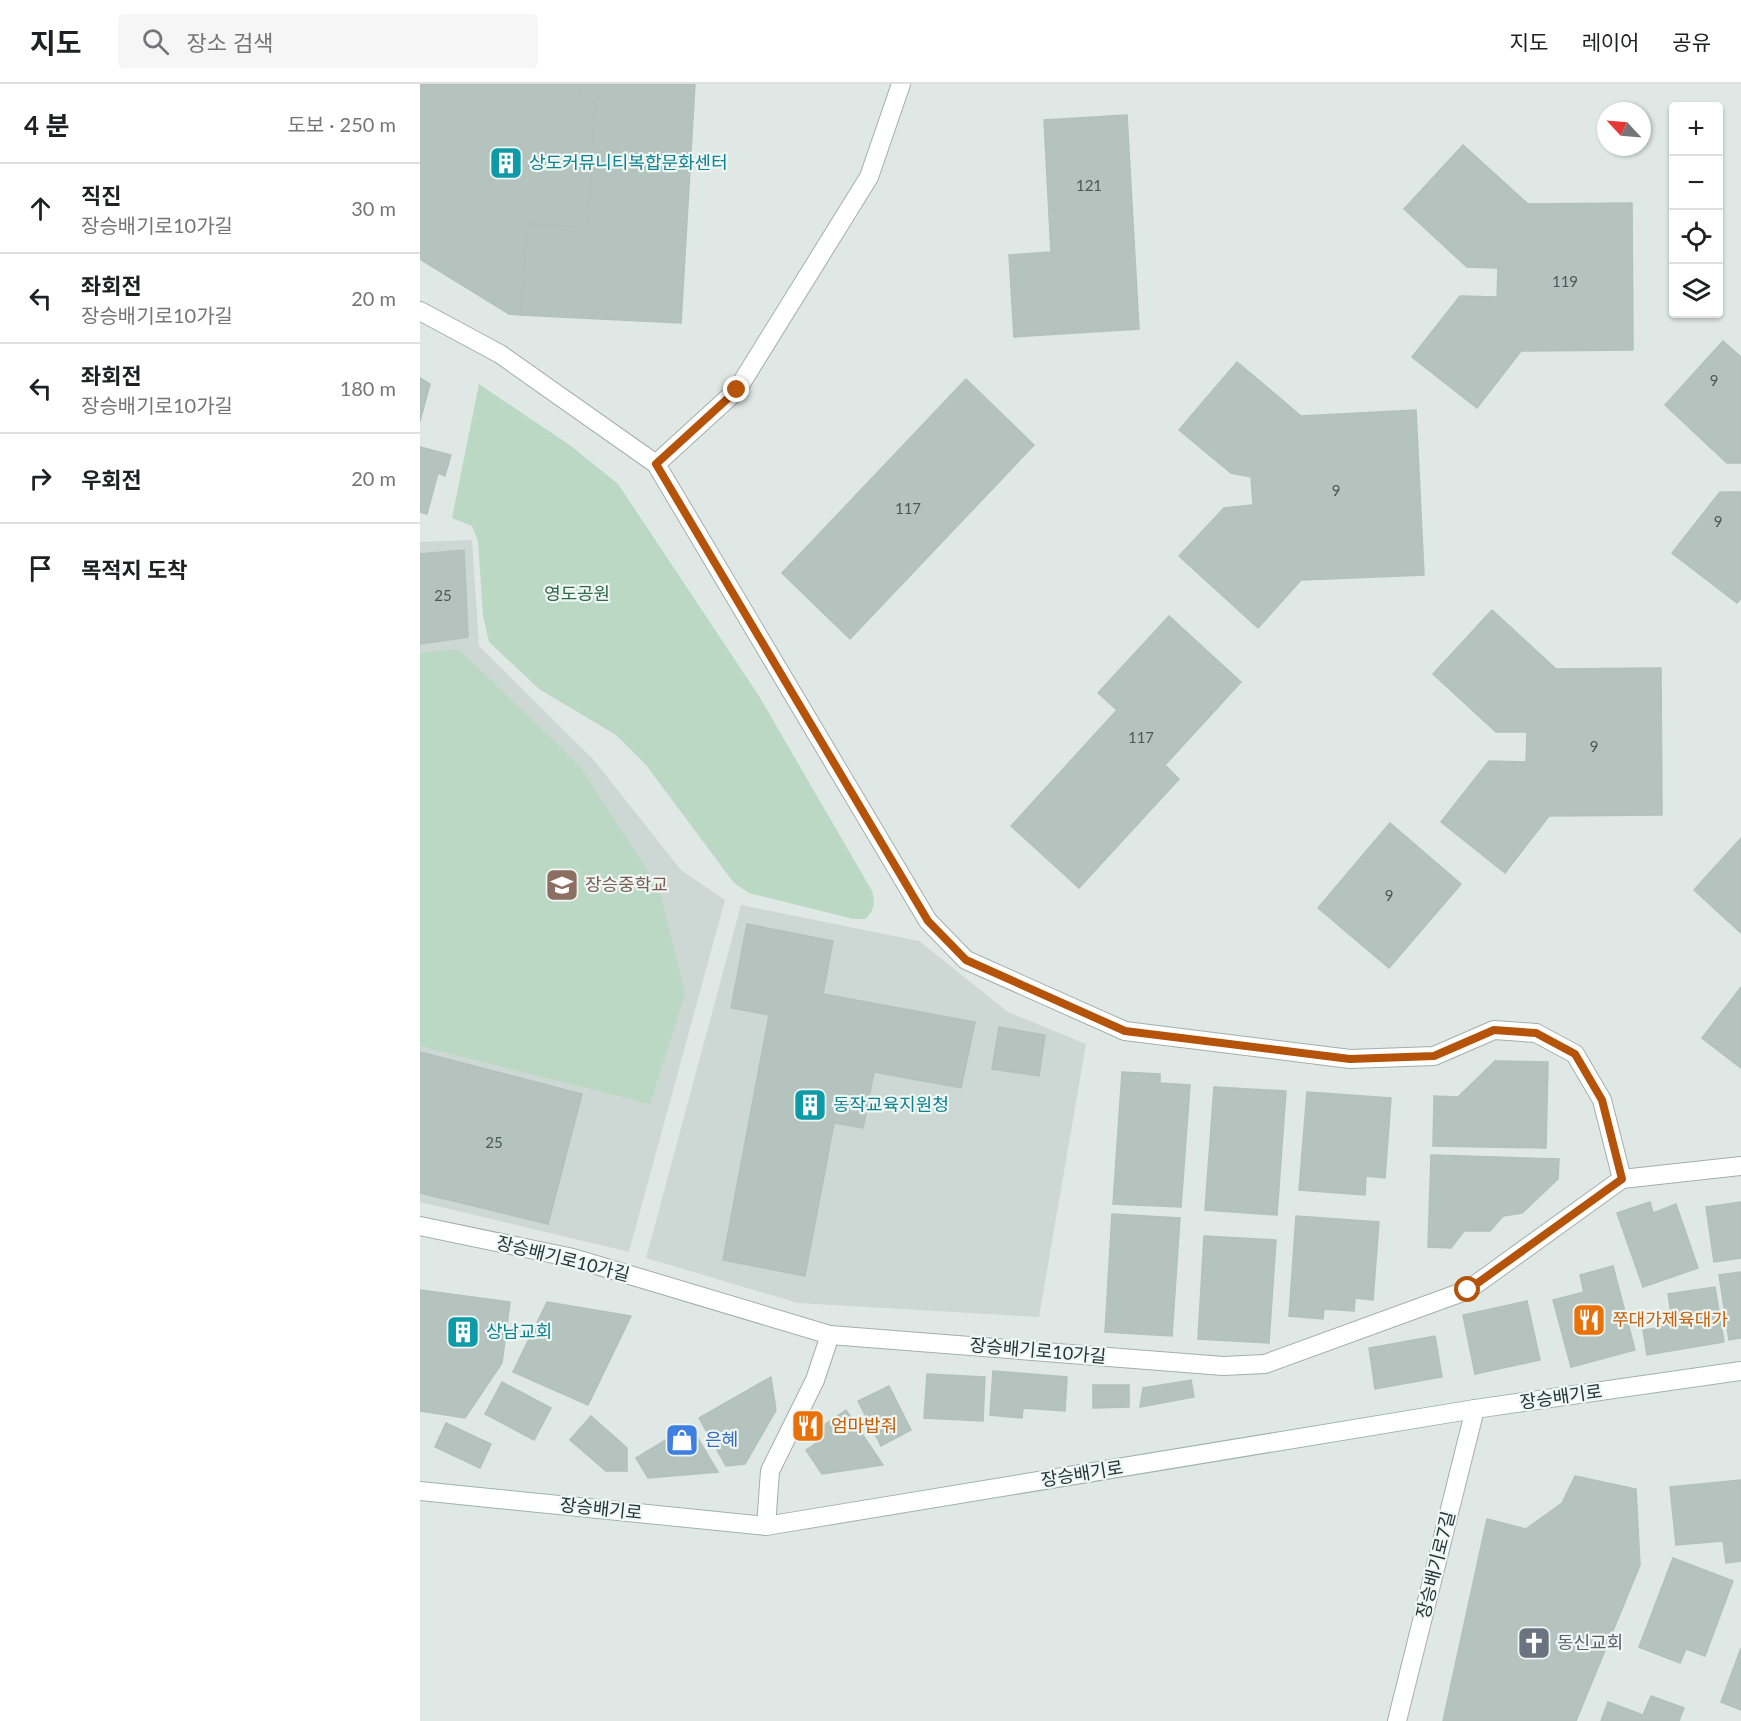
<!DOCTYPE html>
<html lang="ko">
<head>
<meta charset="utf-8">
<style>
  body { margin:0; font-family:Lato,"Noto Sans KR",sans-serif; background:#f6f6f6; color:#202124 }
  .controls { position:absolute; right:18px; top:18px; display:grid; overflow:hidden; border-radius:6px; box-shadow:0 2px 4px #0004 }
  .controls button { width:54px; height:54px; display:grid; place-items:center; padding:0; border:0; border-bottom:2px solid #e0e0e0; background:#fff; color:#202124; font:30px sans-serif }
  .compass { position:absolute; left:1177px; top:18px; width:54px; height:54px; border-radius:50%; background:#fff; box-shadow:0 2px 4px #0004; rotate:296deg }
  .stop { position:absolute; width:18px; height:18px; margin:-14px; border:4px solid #b45309; border-radius:50%; background:#fff }
  .stop.end { background:#b45309; border-color:#fff; box-shadow:0 2px 6px #0008 }
  .list { margin:0; padding:0; list-style:none }
  h2 { display:flex; justify-content:space-between; align-items:center; height:78px; margin:0; padding:0 24px; font-size:26px }
  h2 small { font-size:20px; font-weight:400; color:#757577 }
  .list li { display:grid; grid-template-columns:39px 1fr auto; gap:18px; align-items:center; box-sizing:border-box; height:90px; padding:0 24px; border-top:2px solid #e0e0e0 }
  .list b { display:block; font-size:22px; white-space:nowrap }
  .list p { margin:0; font-size:20px; white-space:nowrap; color:#757577 }
  .list em { font-size:20px; font-style:normal; color:#757577 }
  .icon { flex:none; width:33px; height:33px; fill:none; stroke:currentColor; stroke-width:2; stroke-linecap:round; stroke-linejoin:round }
  .map { position:relative; flex:none; width:1321px; height:1637px; overflow:hidden }
  header { display:flex; align-items:center; gap:36px; box-sizing:border-box; height:84px; padding:0 30px; background:#fff; border-bottom:2px solid #e0e0e0 }
  header strong { font-size:28px }
  nav { display:flex; gap:33px; margin-inline-start:auto; font-size:21px }
  .search { width:420px; height:54px; background:#f6f6f6; display:flex; align-items:center; gap:15px; box-sizing:border-box; padding:0 21px; border-radius:6px; color:#757577; font-size:22px }
  main { display:flex }
  aside { flex:1; background:#fff }
  .map>svg:first-child { display:block }
  .built { fill:#cdd8d4 }
  .park { fill:#bad8c4 }
  .building { fill:#b5c3be; stroke:#b2c1bc; stroke-width:1.5 }
  .lines { fill:none; stroke-linecap:round; stroke-linejoin:round }
  .lane-casing { stroke:#a3afac; stroke-width:20 }
  .street-casing { stroke:#a3afac; stroke-width:20 }
  .secondary-casing { stroke:#9fb3ad; stroke-width:20 }
  .lane { stroke:#fff; stroke-width:18 }
  .street { stroke:#fff; stroke-width:18 }
  .secondary { stroke:#fff; stroke-width:18 }
  .route { stroke:#b45309; stroke-width:8 }
  .labels { text-anchor:middle; stroke-width:4.5; stroke-linejoin:round; paint-order:stroke }
  .number-label { font-size:15px; fill:#475a56 }
  .culture-label { font-size:18px; fill:#0d838f; stroke:#eff6f3; text-anchor:start }
  .park-label { font-size:18px; fill:#30694b; stroke:#eff6f3 }
  .education-label { font-size:18px; fill:#785e54; stroke:#eff6f3; text-anchor:start }
  .street-label { font-size:18px; fill:#223733; stroke:#eff6f3 }
  .food-label { font-size:18px; fill:#c56008; stroke:#eff6f3; text-anchor:start }
  .shop-label { font-size:18px; fill:#366cbe; stroke:#eff6f3; text-anchor:start }
  .worship-label { font-size:18px; fill:#5b616d; stroke:#eff6f3; text-anchor:start }
</style>
</head>
<body>
<header>
<strong>지도</strong>
<div class="search"><svg class="icon" aria-label="search" viewBox="0 0 24 24"><circle cx="10" cy="10" r="6"/><path d="M15 15l6 6"/></svg>장소 검색</div>
<nav><a>지도</a><a>레이어</a><a>공유</a></nav>
</header>
<main>
<aside>
<h2>4 분<small>도보 · 250 m</small></h2>
<ul class="list">
<li><svg class="icon" aria-label="ahead" viewBox="0 0 24 24"><path d="M12 20V5M6 11l6-6 6 6"/></svg><div><b>직진</b><p>장승배기로10가길</p></div><em>30 m</em></li>
<li><svg class="icon" aria-label="left" viewBox="0 0 24 24"><path d="M17 20v-9H6M10 6l-5 5 5 5"/></svg><div><b>좌회전</b><p>장승배기로10가길</p></div><em>20 m</em></li>
<li><svg class="icon" aria-label="left" viewBox="0 0 24 24"><path d="M17 20v-9H6M10 6l-5 5 5 5"/></svg><div><b>좌회전</b><p>장승배기로10가길</p></div><em>180 m</em></li>
<li><svg class="icon" aria-label="right" viewBox="0 0 24 24"><path d="M7 20v-9h11M14 6l5 5-5 5"/></svg><div><b>우회전</b></div><em>20 m</em></li>
<li><svg class="icon" aria-label="arrive" viewBox="0 0 24 24"><path d="M6 21V4h12l-3 4 3 4H6"/></svg><div><b>목적지 도착</b></div></li>
</ul>
</aside>
<div class="map">
<svg width="1321" height="1637" viewBox="0 0 1321 1637">
  <rect width="100%" height="100%" fill="#dfe8e5"/>
  <g class="built">
    <path d="M 52,456 L 59,562 L 173,675 L 261,786 L 305,816 L 209,1168 L 0,1118 L 0,458 Z"/>
    <path d="M 321,821 L 499,857 L 588,928 L 666,960 L 619,1233 L 378,1219 L 226,1174 Z"/>
  </g>
  <g class="park">
    <path d="M 59,300 L 151,362 L 198,400 L 339,612 L 452,807 C 455,819 455,826 445,835 L 434,835 L 329,809 L 314,799 L 226,681 L 196,651 L 119,605 L 69,558 L 63,532 L 58,457 L 52,442 L 32,434 Z"/>
    <path d="M 38,565 L 160,682 L 239,805 L 265,910 L 230,1020 L 0,962 L 0,569 Z"/>
  </g>
  <g class="building">
    <path d="M 0,0 L 161,0 L 159,16 L 175,18 L 168,143 L 107,140 L 101,231 L 89,230 L 0,175 Z"/>
    <path d="M 161,0 L 275,0 L 261,239 L 101,231 L 107,140 L 168,143 L 175,18 L 159,16 Z"/>
    <path d="M 707,31 L 719,245 L 594,253 L 589,171 L 631,168 L 624,36 Z"/>
    <path d="M 1043,61 L 1108,120 L 1212,119 L 1213,266 L 1101,267 L 1057,324 L 992,273 L 1040,212 L 1077,213 L 1078,184 L 1047,183 L 984,125 Z"/>
    <path d="M 1303,257 L 1321,273 L 1321,379 L 1307,379 L 1245,321 Z"/>
    <path d="M 817,278 L 881,332 L 996,326 L 1004,491 L 881,496 L 838,544 L 759,472 L 804,424 L 833,421 L 831,393 L 811,389 L 759,346 Z"/>
    <path d="M 0,294 L 10,300 L 0,337 Z"/>
    <path d="M 546,295 L 614,361 L 430,555 L 362,489 Z"/>
    <path d="M 0,363 L 31,371 L 25,392 L 18,389 L 7,430 L 0,428 Z"/>
    <path d="M 1300,408 L 1321,408 L 1321,514 L 1317,519 L 1252,469 Z"/>
    <path d="M 44,466 L 48,553 L 0,560 L 0,470 Z"/>
    <path d="M 1072,526 L 1136,585 L 1241,584 L 1242,731 L 1129,732 L 1085,789 L 1021,738 L 1069,677 L 1106,678 L 1107,648 L 1076,648 L 1013,590 Z"/>
    <path d="M 749,532 L 821,598 L 745,681 L 759,695 L 659,804 L 591,742 L 697,626 L 678,609 Z"/>
    <path d="M 970,739 L 1041,800 L 969,884 L 898,824 Z"/>
    <path d="M 1321,754 L 1321,849 L 1274,806 Z"/>
    <path d="M 327,840 L 413,857 L 403,910 L 555,938 L 541,1004 L 454,988 L 443,1044 L 414,1039 L 385,1192 L 303,1176 L 349,931 L 311,924 Z"/>
    <path d="M 1321,903 L 1321,984 L 1282,954 Z"/>
    <path d="M 579,943 L 625,951 L 619,992 L 572,985 Z"/>
    <path d="M 0,968 L 162,1010 L 128,1140 L 0,1109 Z"/>
    <path d="M 1075,977 L 1128,978 L 1126,1064 L 1013,1062 L 1014,1012 L 1038,1013 Z"/>
    <path d="M 702,988 L 740,990 L 740,999 L 770,1001 L 761,1123 L 693,1120 Z"/>
    <path d="M 794,1003 L 866,1007 L 857,1131 L 785,1126 Z"/>
    <path d="M 887,1008 L 971,1014 L 965,1094 L 946,1092 L 945,1111 L 879,1106 Z"/>
    <path d="M 1011,1071 L 1139,1075 L 1138,1095 L 1102,1129 L 1083,1132 L 1070,1147 L 1044,1147 L 1031,1164 L 1008,1163 Z"/>
    <path d="M 1230,1118 L 1233,1129 L 1256,1120 L 1278,1184 L 1223,1203 L 1197,1129 Z"/>
    <path d="M 1321,1118 L 1321,1174 L 1294,1178 L 1286,1123 Z"/>
    <path d="M 692,1130 L 760,1134 L 752,1252 L 685,1248 Z"/>
    <path d="M 876,1132 L 959,1138 L 953,1216 L 935,1214 L 934,1227 L 904,1225 L 903,1235 L 869,1232 Z"/>
    <path d="M 784,1152 L 856,1156 L 849,1259 L 778,1255 Z"/>
    <path d="M 1193,1182 L 1215,1266 L 1151,1283 L 1133,1216 L 1164,1208 L 1160,1191 Z"/>
    <path d="M 1321,1188 L 1321,1254 L 1309,1256 L 1299,1191 Z"/>
    <path d="M 1295,1203 L 1304,1258 L 1227,1271 L 1223,1246 L 1238,1244 L 1237,1232 L 1251,1230 L 1248,1210 Z"/>
    <path d="M 0,1206 L 90,1218 L 82,1279 L 45,1334 L 0,1327 Z"/>
    <path d="M 1107,1217 L 1120,1276 L 1055,1290 L 1043,1231 Z"/>
    <path d="M 127,1218 L 211,1232 L 168,1321 L 93,1288 Z"/>
    <path d="M 1015,1252 L 1022,1293 L 955,1305 L 949,1264 Z"/>
    <path d="M 573,1287 L 647,1293 L 645,1327 L 603,1324 L 602,1334 L 570,1331 Z"/>
    <path d="M 507,1290 L 565,1293 L 563,1337 L 504,1334 Z"/>
    <path d="M 351,1293 L 356,1326 L 325,1380 L 306,1382 L 279,1334 Z"/>
    <path d="M 771,1296 L 774,1313 L 720,1323 L 723,1304 Z"/>
    <path d="M 82,1298 L 131,1324 L 114,1356 L 65,1330 Z"/>
    <path d="M 673,1301 L 709,1301 L 709,1323 L 673,1324 Z"/>
    <path d="M 469,1302 L 491,1346 L 461,1362 L 438,1317 Z"/>
    <path d="M 426,1326 L 463,1381 L 402,1390 L 386,1366 L 397,1359 L 391,1350 Z"/>
    <path d="M 171,1332 L 207,1364 L 207,1387 L 186,1387 L 150,1356 Z"/>
    <path d="M 26,1339 L 71,1360 L 60,1384 L 15,1363 Z"/>
    <path d="M 270,1341 L 298,1388 L 228,1394 L 216,1374 Z"/>
    <path d="M 1155,1392 L 1216,1405 L 1220,1481 L 1156,1637 L 1023,1637 L 1067,1435 L 1106,1445 L 1142,1419 Z"/>
    <path d="M 1321,1396 L 1321,1477 L 1306,1479 L 1303,1457 L 1256,1461 L 1250,1403 Z"/>
    <path d="M 1253,1474 L 1313,1497 L 1285,1572 L 1266,1565 L 1260,1579 L 1219,1563 Z"/>
    <path d="M 1321,1564 L 1321,1626 L 1301,1618 Z"/>
    <path d="M 1231,1612 L 1264,1624 L 1259,1637 L 1181,1637 L 1188,1618 L 1223,1631 Z"/>
  </g>
  <g class="lines">
    <g class="lane-casing">
      <g id="lane">
        <path d="M 236,380 L 508,837 L 546,876 L 705,947 L 930,975 L 1014,972 L 1074,946 L 1116,949 L 1155,970 L 1182,1016 L 1202,1095"/>
        <path d="M 0,1142 L 153,1174 L 410,1251 L 803,1282 L 845,1280 L 1048,1206 L 1202,1095 L 1321,1082"/>
        <path d="M 346,1442 L 350,1387 L 395,1296 L 410,1251"/>
        <path d="M 977,1637 L 1055,1325"/>
      </g>
    </g>
    <g class="street-casing">
      <path id="street" d="M 0,227 L 80,270 L 236,380 L 317,306 L 449,93 L 481,0"/>
    </g>
    <g class="secondary-casing">
      <path id="secondary" d="M 0,1407 L 346,1442 L 1055,1325 L 1321,1287"/>
    </g>
    <use href="#lane" class="lane"/>
    <use href="#street" class="street"/>
    <use href="#secondary" class="secondary"/>
  </g>
  <g class="lines">
    <path class="route" d="M 317,306 L 236,380 L 508,837 L 546,876 L 705,947 L 930,975 L 1014,972 L 1074,946 L 1116,949 L 1155,970 L 1182,1016 L 1202,1095 L 1048,1206"/>
  </g>
  <defs>
    <g id="building-square" transform="scale(1.725)"><rect x="-9" y="-9" width="18" height="18" rx="4" fill="#0f9aa8" stroke="#eff6f3"/><path d="M-4-6H4V6H1V3H-1V6H-4ZM-2.5-4.3h1.7v1.8h-1.7ZM.8-4.3h1.7v1.8H.8ZM-2.5-1h1.7V.8h-1.7ZM.8-1h1.7V.8H.8Z" fill="#fff"/></g>
    <g id="school-square" transform="scale(1.725)"><rect x="-9" y="-9" width="18" height="18" rx="4" fill="#8d6e63" stroke="#eff6f3"/><path d="M0-5L7-2L0 1L-7-2ZM-4 1L0 2.5L4 1V4Q0 6-4 4Z" fill="#fff"/></g>
    <g id="restaurant-square" transform="scale(1.725)"><rect x="-9" y="-9" width="18" height="18" rx="4" fill="#e8710a" stroke="#eff6f3"/><path d="M-5-6h1v4h1v-4h1v4h1v-4h1v5L-1.5 .5V6h-2V.5L-5-1ZM5-6V6H3V1.5H1.5Q1.5-4 5-6Z" fill="#fff"/></g>
    <g id="shop-square" transform="scale(1.725)"><rect x="-9" y="-9" width="18" height="18" rx="4" fill="#3f7fe0" stroke="#eff6f3"/><path d="M-5-2.5h2.3a2.7 3.5 0 0 1 5.4 0H5L5.5 6h-11ZM-1.5-2.5h3a1.5 2.3 0 0 0-3 0Z" fill="#fff"/></g>
    <g id="church-square" transform="scale(1.725)"><rect x="-9" y="-9" width="18" height="18" rx="4" fill="#6b7280" stroke="#eff6f3"/><path d="M-1.2-6h2.4v3.5h3.3v2.4h-3.3V6h-2.4V-.1h-3.3v-2.4h3.3Z" fill="#fff"/></g>
  </defs>
  <g fill-rule="evenodd">
    <use href="#building-square" x="86" y="79"/>
    <use href="#school-square" x="142" y="801"/>
    <use href="#building-square" x="390" y="1021"/>
    <use href="#restaurant-square" x="1169" y="1236"/>
    <use href="#building-square" x="43" y="1248"/>
    <use href="#restaurant-square" x="388" y="1342"/>
    <use href="#shop-square" x="262" y="1356"/>
    <use href="#church-square" x="1114" y="1559"/>
  </g>
  <g class="labels">
    <g class="number-label">
      <text x="669" y="107">121</text>
      <text x="1145" y="203">119</text>
      <text x="1294" y="302">9</text>
      <text x="916" y="412">9</text>
      <text x="488" y="430">117</text>
      <text x="1298" y="443">9</text>
      <text x="23" y="517">25</text>
      <text x="721" y="659">117</text>
      <text x="1174" y="668">9</text>
      <text x="969" y="817">9</text>
      <text x="74" y="1064">25</text>
    </g>
    <g class="culture-label">
      <text x="109" y="85">상도커뮤니티복합문화센터</text>
      <text x="413" y="1027">동작교육지원청</text>
      <text x="66" y="1254">상남교회</text>
    </g>
    <g class="park-label">
      <text x="157" y="516">영도공원</text>
    </g>
    <g class="education-label">
      <text x="165" y="807">장승중학교</text>
    </g>
    <g class="street-label">
      <text transform="translate(143 1175) rotate(14)" y="6">장승배기로10가길</text>
      <text transform="translate(618 1267) rotate(5)" y="6">장승배기로10가길</text>
      <text transform="translate(1141 1313) rotate(-8)" y="6">장승배기로</text>
      <text transform="translate(662 1390) rotate(-9)" y="6">장승배기로</text>
      <text transform="translate(181 1425) rotate(6)" y="6">장승배기로</text>
      <text transform="translate(1016 1481) rotate(-76)" y="6">장승배기로7길</text>
    </g>
    <g class="food-label">
      <text x="1192" y="1242">쭈대가제육대가</text>
      <text x="411" y="1348">엄마밥줘</text>
    </g>
    <g class="shop-label">
      <text x="285" y="1362">은혜</text>
    </g>
    <g class="worship-label">
      <text x="1137" y="1565">동신교회</text>
    </g>
  </g>
</svg>
<div class="controls">
<button>+</button>
<button>−</button>
<button><svg class="icon" aria-label="locate" viewBox="0 0 24 24"><circle cx="12" cy="12" r="6"/><path d="M12 2v4M12 18v4M2 12h4M18 12h4"/></svg></button>
<button><svg class="icon" aria-label="layers" viewBox="0 0 24 24"><path d="M12 4l9 5-9 5-9-5zM3 14l9 5 9-5"/></svg></button>
</div>
<svg class="compass" viewBox="-18 -18 36 36"><path d="M0-13l5 13h-10z" fill="#e53935"/><path d="M0 13l5-13h-10z" fill="#757577"/></svg>
<div class="stop" style="left:1048px;top:1206px"></div>
<div class="stop end" style="left:317px;top:306px"></div>
</div>
</main>
</body>
</html>
